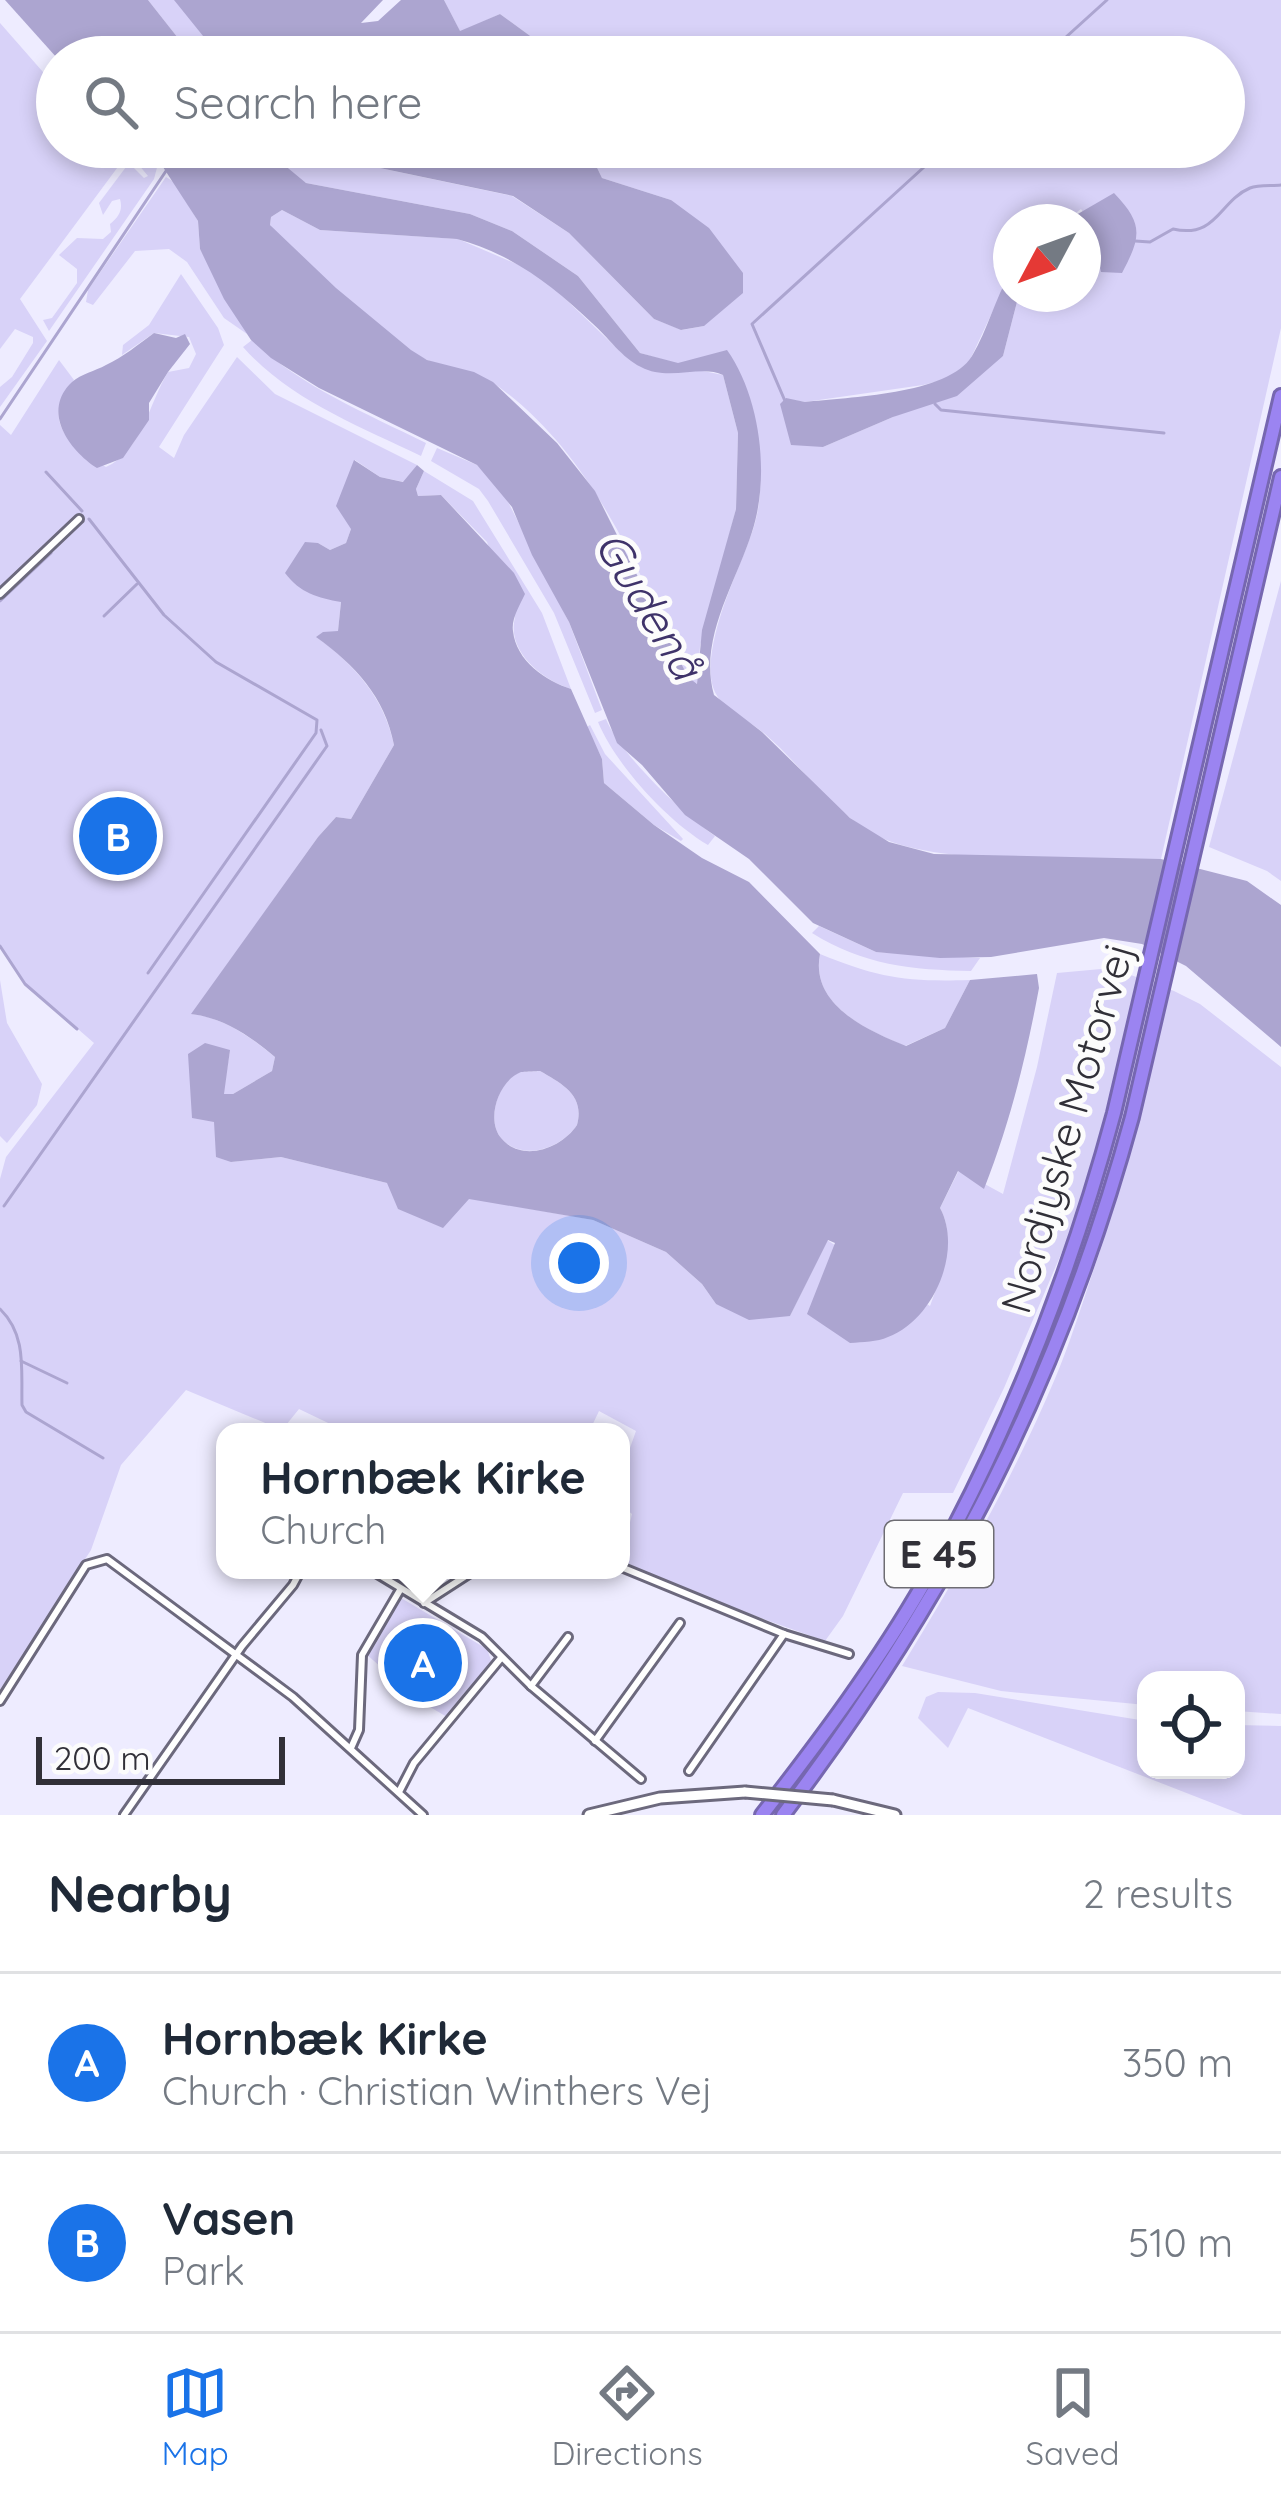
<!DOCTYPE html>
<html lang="en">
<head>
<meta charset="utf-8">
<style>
  body { margin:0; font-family:Quicksand,sans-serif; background:#f6f6f7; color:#1f2937 }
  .controls { position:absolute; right:36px; bottom:36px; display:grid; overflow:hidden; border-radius:24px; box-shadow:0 6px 18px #0003 }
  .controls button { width:108px; height:108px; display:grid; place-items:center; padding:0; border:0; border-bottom:3px solid #e0e1e3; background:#fff; color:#1f2937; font:60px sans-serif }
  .compass { position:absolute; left:993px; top:204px; width:108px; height:108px; border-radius:50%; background:#fff; box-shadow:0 6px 18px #0003; rotate:229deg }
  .scale { position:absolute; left:36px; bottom:30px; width:249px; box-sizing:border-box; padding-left:12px; border:6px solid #313038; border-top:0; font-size:33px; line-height:42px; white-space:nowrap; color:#313038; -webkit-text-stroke:9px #fcfcfc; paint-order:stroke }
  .you { position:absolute; left:579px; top:1263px; width:42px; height:42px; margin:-30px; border:9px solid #fff; border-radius:50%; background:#1a73e8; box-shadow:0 0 0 18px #1a73e833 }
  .badge { display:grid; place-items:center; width:78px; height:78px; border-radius:50%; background:#1a73e8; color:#fff; font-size:39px; font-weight:700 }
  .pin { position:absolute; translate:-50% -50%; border:6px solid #fff; box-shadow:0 3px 12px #0006 }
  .popup { position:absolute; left:216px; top:1423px; width:414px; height:156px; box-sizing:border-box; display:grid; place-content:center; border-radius:24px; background:#fff; filter:drop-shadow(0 3px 9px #0005); font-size:39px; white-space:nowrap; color:#747a83 }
  .popup b { font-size:45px; color:#1f2937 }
  .popup::after { content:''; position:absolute; left:50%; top:100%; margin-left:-24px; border:24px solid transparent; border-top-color:#fff }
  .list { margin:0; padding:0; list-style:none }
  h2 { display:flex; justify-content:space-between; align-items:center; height:156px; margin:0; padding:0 48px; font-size:51px }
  h2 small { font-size:39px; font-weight:400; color:#747a83 }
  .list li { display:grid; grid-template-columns:78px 1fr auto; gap:36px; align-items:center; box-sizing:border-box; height:180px; padding:0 48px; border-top:3px solid #e0e1e3 }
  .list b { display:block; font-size:45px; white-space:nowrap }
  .list p { margin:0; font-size:39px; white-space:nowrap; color:#747a83 }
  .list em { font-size:39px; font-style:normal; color:#747a83 }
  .icon { flex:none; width:66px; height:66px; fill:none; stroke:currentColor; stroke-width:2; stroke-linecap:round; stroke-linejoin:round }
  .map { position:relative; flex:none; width:1281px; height:1815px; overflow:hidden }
  .search { position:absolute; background:#fff; box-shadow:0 6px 18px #0003; left:36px; right:36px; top:36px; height:132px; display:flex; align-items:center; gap:30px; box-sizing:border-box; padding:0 42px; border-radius:66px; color:#747a83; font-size:45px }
  .sheet { height:516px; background:#fff }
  nav { display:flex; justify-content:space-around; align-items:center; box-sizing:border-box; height:168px; border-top:3px solid #e0e1e3; background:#fff; font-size:33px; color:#747a83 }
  nav a { display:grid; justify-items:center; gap:6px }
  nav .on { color:#1a73e8 }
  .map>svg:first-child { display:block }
  .green { fill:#d8d2f8; fill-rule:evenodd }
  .water { fill:#aca5d0; fill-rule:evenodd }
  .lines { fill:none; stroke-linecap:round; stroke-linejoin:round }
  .stream { stroke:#aca5d0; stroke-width:3 }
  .street-casing { stroke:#6c697d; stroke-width:12 }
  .secondary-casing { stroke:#6c697d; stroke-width:15 }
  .highway-casing { stroke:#7667b0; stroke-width:18 }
  .street { stroke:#fff; stroke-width:6 }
  .secondary { stroke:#fff; stroke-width:9 }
  .highway { stroke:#9b84f1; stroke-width:12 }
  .secondary-bridge-casing { stroke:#6c697d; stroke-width:15; stroke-linecap:butt }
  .secondary-bridge { stroke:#fff; stroke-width:9 }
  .labels { text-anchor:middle; stroke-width:10; stroke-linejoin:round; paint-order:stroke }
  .shield { fill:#fcfcfc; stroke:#6e6d73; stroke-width:3 }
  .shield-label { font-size:39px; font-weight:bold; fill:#313038 }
  .street-label { font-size:42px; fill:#313038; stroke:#fcfcfc }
  .water-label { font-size:45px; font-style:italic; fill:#3f336a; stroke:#fcfcfc }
</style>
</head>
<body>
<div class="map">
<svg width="1281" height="1815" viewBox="0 0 1281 1815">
  <rect width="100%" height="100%" fill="#eeecff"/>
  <g class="green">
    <path d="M 148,0 L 175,0 L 221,57 L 193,57 Z"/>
    <path d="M 444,0 L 1281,0 L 1281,328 L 1161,859 C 1088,858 931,868 872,833 C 829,808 802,766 765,734 C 735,709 706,707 711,659 C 716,616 735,578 750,538 C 771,485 756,429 741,377 L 699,360 L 678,364 L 640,353 L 578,276 L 512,231 L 470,214 L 306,183 L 293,177 L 276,158 L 285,147 L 312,147 L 337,159 L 512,196 L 569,233 L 654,319 L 682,330 L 704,326 L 671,200 L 602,178 L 587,147 L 1224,147 L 1224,57 L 674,57 L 678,52 L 630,42 L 559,57 L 500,14 L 460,32 ZM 1081,209 L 1122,273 L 1083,243 L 1083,294 L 1019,294 L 1003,356 L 893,417 L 823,447 L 786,399 L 805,402 L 923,385 L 947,379 L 969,362 L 1011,272 L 1011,222 L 1064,222 Z"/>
    <path d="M 0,23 L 57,88 L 57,147 L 111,147 L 123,160 L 20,299 L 47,341 L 0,407 L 0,387 L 12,377 L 33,343 L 33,337 L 15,329 L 0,349 Z"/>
    <path d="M 124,147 L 150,147 L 159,160 L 154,179 L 49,331 L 43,320 L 52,318 L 77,283 L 77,269 L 59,255 L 77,238 L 103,239 L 111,232 L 110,224 C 119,217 123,210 120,199 L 112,201 L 103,215 L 99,203 L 129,163 L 144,178 L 148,176 Z"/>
    <path d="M 166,177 L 174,182 L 198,221 L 200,249 L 247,334 L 224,318 L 187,262 L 169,249 L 135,251 L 93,305 L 86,302 L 88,290 Z"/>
    <path d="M 282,210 L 320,230 L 458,239 L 526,268 L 556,290 L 624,355 L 723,375 L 738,433 L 736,509 L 700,646 L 697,684 L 688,678 C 640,574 595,457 499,387 C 475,370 448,371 423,358 C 386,339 297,258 270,225 L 271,217 Z"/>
    <path d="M 181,274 L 218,328 L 224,345 L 159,447 L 174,458 L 184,435 L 237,357 L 275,394 L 417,465 L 404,482 L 380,477 L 355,460 L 351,529 L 346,543 L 330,550 L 318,543 L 341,601 L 338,632 L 317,637 C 355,666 384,697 394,745 L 351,819 L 336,817 L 318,837 L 192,1014 C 225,1018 250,1037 275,1057 L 272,1071 L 233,1094 L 223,1094 L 230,1050 L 214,1122 L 231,1162 L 281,1157 L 387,1183 L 593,1220 L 666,1252 L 702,1284 L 716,1304 L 790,1316 L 827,1240 L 930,1306 C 941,1275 957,1239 940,1208 L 959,1170 L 1003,1194 L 1037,1067 L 1057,973 L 1112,968 L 1174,991 L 1200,1004 L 1281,1067 L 1281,1714 L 1236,1711 L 1236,1680 L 1146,1680 L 1146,1705 L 1001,1691 L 902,1666 C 958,1575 1012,1480 1054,1381 C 1072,1339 1085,1294 1100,1251 L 1070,1233 L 1004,1388 L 953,1493 L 903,1493 L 843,1616 L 825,1641 L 680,1589 L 621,1560 L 632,1514 L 621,1505 L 621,1473 L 636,1431 L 599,1411 L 589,1432 L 347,1432 L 299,1409 L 282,1430 L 186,1390 L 121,1465 L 91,1550 L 0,1690 L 0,1179 L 6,1157 L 94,1043 L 23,981 L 0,946 L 0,425 L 11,435 L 59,360 L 74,380 C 39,421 70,447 106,467 C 142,451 149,403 168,372 L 189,368 L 196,354 L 189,337 L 154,333 L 122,355 L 123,345 L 149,325 Z"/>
    <path d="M 252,340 C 300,386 366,413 426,443 L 421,456 C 359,426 290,400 243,347 Z"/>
    <path d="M 437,448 L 477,465 L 503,492 L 569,622 L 602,710 L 595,713 L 554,613 L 488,501 L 479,489 L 431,461 Z"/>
    <path d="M 424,471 L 473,501 L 542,613 L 571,689 C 543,680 506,652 515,617 L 487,542 L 441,495 L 418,496 L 416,489 Z"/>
    <path d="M 1281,581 L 1281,881 L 1267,871 L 1209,847 Z"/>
    <path d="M 606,719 C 620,754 682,813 715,836 L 708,845 C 667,821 616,765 598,722 Z"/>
    <path d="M 590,725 L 605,754 L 683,839 L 681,841 L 654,825 L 604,783 L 602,759 L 587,727 Z"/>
    <path d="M 819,926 L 876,952 L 980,958 L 971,971 C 912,970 863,965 812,933 Z"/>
    <path d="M 820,954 C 879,978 906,982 970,980 L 945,1028 L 905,1046 C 866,1030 810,1004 820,954 Z"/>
    <path d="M 0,980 L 7,1023 L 42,1084 L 37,1105 L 7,1143 L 0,1136 Z"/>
    <path d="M 540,1071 C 563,1084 585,1096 577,1125 C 562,1148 523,1162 502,1139 C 485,1121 498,1081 520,1072 C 522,1072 538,1071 540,1071 Z"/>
    <path d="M 401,1598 L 487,1649 L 492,1663 L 447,1717 L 420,1701 L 366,1654 Z"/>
    <path d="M 938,1692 L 975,1693 L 1146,1721 L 1146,1770 L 1236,1770 L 1236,1725 L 1281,1726 L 1281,1815 L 1243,1815 L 968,1708 L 948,1748 L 918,1718 L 926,1697 Z"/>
  </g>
  <g class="water">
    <path d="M 5,0 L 148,0 L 193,57 L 57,58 Z"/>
    <path d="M 174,0 L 383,0 L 361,23 L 378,21 L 401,0 L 444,0 L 460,31 L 500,14 L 559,57 L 630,42 L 679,51 L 674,57 L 220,57 Z"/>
    <path d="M 150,147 L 285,147 L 277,159 L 306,183 L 470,214 L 512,231 L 578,276 L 640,353 L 678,363 L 727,350 C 761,398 770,477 752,532 C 736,583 698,639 714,695 L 762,732 L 850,818 L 889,842 L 934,854 L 1161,859 L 1247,881 L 1281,905 L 1281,1047 L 1186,966 L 1142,944 L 1104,938 L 991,957 L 940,958 L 876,952 L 813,923 L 749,859 L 685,815 L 642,765 L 617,743 L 569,622 L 532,555 L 512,507 L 477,465 L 319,388 L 271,358 L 251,340 L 224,299 L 200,249 L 198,221 ZM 282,210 L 320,230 L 457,239 C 512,254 552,285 592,323 C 608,337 622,358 641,367 C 669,382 701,364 723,375 L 738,433 L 736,509 L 702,630 L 697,684 L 688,677 L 595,491 L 557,443 L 493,382 L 474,372 L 427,360 L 411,350 L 336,288 L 270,225 L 271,217 Z"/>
    <path d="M 312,147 L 587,147 L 602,178 L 671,200 L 709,228 L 743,273 L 743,293 L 704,326 L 681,330 L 654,319 L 569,233 L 513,196 L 337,159 Z"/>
    <path d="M 1114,193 C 1144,224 1141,237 1122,273 L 1101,272 L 1097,253 L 1083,243 L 1083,222 L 1064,222 Z"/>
    <path d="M 1011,272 L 1011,294 L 1019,294 L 1003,356 L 957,396 L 893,417 L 823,447 L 791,445 L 780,404 L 786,398 L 805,402 C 848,397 948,395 972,356 C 988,329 995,298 1011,272 Z"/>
    <path d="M 154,333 L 176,338 L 185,334 L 190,344 L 168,372 L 149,403 L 149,420 L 123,458 L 97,468 C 69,450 41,411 72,382 C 81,374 95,371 106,365 C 123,357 139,344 154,333 Z"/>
    <path d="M 354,460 L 380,477 L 403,482 L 417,465 L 424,471 L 416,489 L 418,496 L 441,495 L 514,573 L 525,594 C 520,605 511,619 513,631 C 516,661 546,681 571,689 L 602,759 L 604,783 L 654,825 L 702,858 L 749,882 L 820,954 C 810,1004 866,1030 906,1046 L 945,1028 L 970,980 L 1037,974 L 1039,988 C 1026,1058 1010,1123 984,1189 L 958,1171 L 940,1208 C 963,1250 934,1320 888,1337 C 877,1342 863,1342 850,1343 L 807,1314 L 835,1243 L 828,1240 L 790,1316 L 749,1320 L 716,1304 L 702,1284 L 666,1252 L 593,1220 L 469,1199 L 443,1228 L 398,1209 L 387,1183 L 281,1157 L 231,1162 L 216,1157 L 214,1122 L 192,1118 L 188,1054 L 205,1043 L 230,1050 L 224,1094 L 233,1094 L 272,1071 L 275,1057 C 250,1036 224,1018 191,1014 L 318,837 L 336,817 L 351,819 L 394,745 C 385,697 355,665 316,637 L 323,632 L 338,631 L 341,602 C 318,598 300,593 285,573 L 305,542 L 318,543 L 330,550 L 346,543 L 351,529 L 336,506 ZM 540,1071 C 563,1084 585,1096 577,1125 C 562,1148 523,1163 502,1139 C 485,1121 498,1081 521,1072 C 522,1072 538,1071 540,1071 Z"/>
  </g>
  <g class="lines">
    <g class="stream">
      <path d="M 1044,57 L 1107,0"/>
      <path d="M 1135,241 L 1150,242 L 1173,229 C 1217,239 1219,201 1250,188 C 1258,185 1272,186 1281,185"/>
      <path d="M 785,401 L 752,324 L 946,147"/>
      <path d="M 935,404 L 941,410 L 1164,433"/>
      <path d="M 0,419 L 166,171"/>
      <path d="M 46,472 L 82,511"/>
      <path d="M 89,519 L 164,615 L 216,662 L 317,720 L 316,733 L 148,973"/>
      <path d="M 0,588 L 38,553"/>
      <path d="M 0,601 L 51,553"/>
      <path d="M 104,616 L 137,584"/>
      <path d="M 0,946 L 25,984 L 77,1029"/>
      <path d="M 4,1206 L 327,746 L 321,730"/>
      <path d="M 0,1309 C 27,1335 21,1370 22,1405 L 26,1412 L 103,1458"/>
      <path d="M 21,1361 L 67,1383"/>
    </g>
    <g class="street-casing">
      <g id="street">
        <path d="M 0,594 L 79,519"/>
        <path d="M 621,1567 L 784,1634 L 849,1654"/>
        <path d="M 371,1570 L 482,1637 L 531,1686 L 641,1779"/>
        <path d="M 424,1603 L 475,1570"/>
        <path d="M 531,1686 L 568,1637"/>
        <path d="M 0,1701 L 86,1565 L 107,1559 L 293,1697 L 423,1815"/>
        <path d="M 595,1741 L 680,1623"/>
        <path d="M 351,1748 L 359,1730 L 362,1655 L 400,1590"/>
        <path d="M 689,1771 L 784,1634"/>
        <path d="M 400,1790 L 414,1763 L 501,1658"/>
        <path d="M 124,1815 L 242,1646 L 293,1585 L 301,1570"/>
      </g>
    </g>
    <g class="secondary-casing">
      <g id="secondary">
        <path d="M 833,1800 L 895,1815"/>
        <path d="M 589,1815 L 660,1798 L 745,1792"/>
      </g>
    </g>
    <g class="highway-casing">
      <g id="highway">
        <path d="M 762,1815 C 820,1740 878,1663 925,1581 C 1008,1434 1070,1276 1114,1113 L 1281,396"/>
        <path d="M 783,1815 C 949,1596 1059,1383 1132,1117 L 1281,477"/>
      </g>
    </g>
    <use href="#street" class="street"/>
    <use href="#secondary" class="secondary"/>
    <use href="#highway" class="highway"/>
    <g class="secondary-bridge-casing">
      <path id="secondary-bridge" d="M 745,1792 L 833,1800"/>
    </g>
    <use href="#secondary-bridge" class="secondary-bridge"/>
  </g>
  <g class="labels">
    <rect class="shield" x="885" y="1521" width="108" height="66" rx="9"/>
    <g class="shield-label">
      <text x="939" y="1568">E 45</text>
    </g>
    <g class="street-label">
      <text transform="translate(1067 1128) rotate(-74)" y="15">Nordjyske Motorvej</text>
    </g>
    <g class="water-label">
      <text transform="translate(649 605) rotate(59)" y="16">Gudenå</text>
    </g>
  </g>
</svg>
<div class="controls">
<button><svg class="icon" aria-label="locate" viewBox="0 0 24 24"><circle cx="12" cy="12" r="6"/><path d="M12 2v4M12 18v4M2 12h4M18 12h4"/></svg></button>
</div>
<svg class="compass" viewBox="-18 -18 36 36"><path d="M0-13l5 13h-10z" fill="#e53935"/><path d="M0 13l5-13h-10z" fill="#747a83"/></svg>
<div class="scale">200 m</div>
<div class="you"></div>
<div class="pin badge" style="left:423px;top:1663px">A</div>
<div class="popup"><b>Hornbæk Kirke</b>Church</div>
<div class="pin badge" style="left:118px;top:836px">B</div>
<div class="search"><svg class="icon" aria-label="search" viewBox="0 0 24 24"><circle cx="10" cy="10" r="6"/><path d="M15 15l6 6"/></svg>Search here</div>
</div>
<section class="sheet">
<h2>Nearby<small>2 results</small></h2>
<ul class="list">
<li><span class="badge">A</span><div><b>Hornbæk Kirke</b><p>Church · Christian Winthers Vej</p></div><em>350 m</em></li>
<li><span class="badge">B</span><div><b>Vasen</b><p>Park</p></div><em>510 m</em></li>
</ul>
</section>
<nav>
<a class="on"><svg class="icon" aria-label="map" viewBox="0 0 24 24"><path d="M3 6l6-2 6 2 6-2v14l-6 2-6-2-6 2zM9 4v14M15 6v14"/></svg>Map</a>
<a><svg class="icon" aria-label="directions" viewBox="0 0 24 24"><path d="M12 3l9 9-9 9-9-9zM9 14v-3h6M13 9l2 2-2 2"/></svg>Directions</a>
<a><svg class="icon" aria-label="saved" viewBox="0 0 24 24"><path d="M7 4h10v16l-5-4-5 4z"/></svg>Saved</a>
</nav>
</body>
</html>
